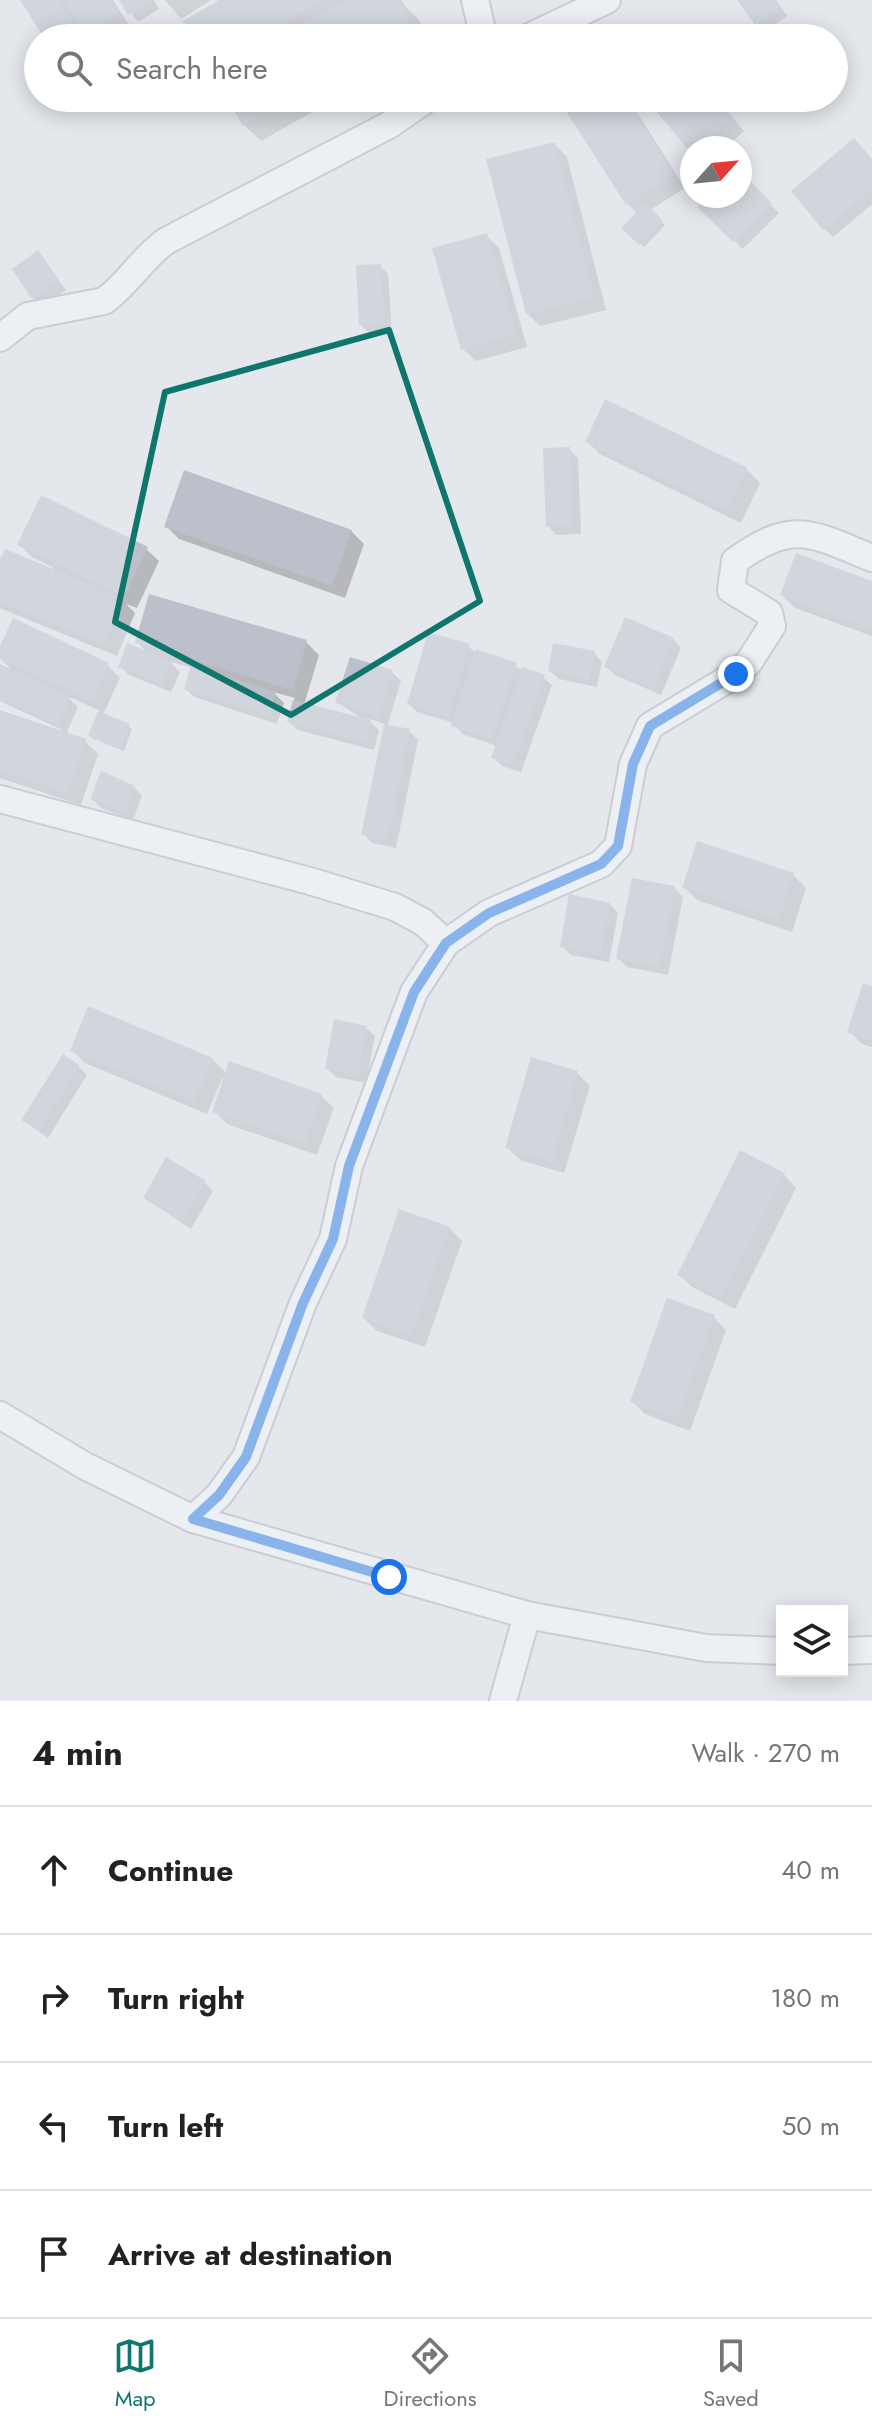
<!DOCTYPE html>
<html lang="en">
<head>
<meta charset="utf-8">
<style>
  body { margin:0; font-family:Jost,sans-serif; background:#f6f6f6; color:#222 }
  .controls { position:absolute; right:24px; bottom:24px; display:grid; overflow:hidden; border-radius:0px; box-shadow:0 4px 20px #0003 }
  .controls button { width:72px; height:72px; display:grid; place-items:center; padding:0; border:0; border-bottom:2px solid #e0e0e0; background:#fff; color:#222; font:40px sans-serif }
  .compass { position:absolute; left:680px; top:136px; width:72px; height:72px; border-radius:50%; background:#fff; box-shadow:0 4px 20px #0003; rotate:63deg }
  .stop { position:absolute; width:24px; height:24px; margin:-18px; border:6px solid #1a73e8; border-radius:50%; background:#fff }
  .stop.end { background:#1a73e8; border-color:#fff; box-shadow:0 2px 8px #0008 }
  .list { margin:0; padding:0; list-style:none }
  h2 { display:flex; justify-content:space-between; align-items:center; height:104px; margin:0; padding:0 32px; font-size:34px }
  h2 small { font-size:26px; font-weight:400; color:#767676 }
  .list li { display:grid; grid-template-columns:52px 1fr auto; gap:24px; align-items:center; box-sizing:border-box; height:128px; padding:0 32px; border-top:2px solid #e0e0e0 }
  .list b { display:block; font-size:30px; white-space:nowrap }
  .list em { font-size:26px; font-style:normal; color:#767676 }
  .icon { flex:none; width:44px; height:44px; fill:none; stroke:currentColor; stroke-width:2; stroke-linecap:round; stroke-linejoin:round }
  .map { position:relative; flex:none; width:872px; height:1701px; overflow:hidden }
  .search { position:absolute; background:#fff; box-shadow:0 4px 20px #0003; left:24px; right:24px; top:24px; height:88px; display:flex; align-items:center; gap:20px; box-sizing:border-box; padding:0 28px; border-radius:44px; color:#767676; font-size:30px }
  .sheet { height:616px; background:#fff }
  nav { display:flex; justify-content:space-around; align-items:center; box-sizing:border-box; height:112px; border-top:2px solid #e0e0e0; background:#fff; font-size:22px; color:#767676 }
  nav a { display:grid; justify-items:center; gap:4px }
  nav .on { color:#0f766e }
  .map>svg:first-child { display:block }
  .shadow { fill:#0003 }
  .building { fill:#bbc0ca }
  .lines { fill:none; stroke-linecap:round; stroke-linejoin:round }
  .street-casing { stroke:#a9aeb7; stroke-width:30 }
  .street { stroke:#f7f8fa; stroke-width:26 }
  .route { stroke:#1a73e8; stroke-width:10 }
  .marked { fill:none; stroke:#0f766e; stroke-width:6; stroke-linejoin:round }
</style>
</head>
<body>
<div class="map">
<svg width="872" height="1701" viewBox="0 0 872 1701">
  <rect width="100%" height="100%" fill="#e4e7ec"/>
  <g class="shadow">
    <path d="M 22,0 L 113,0 L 129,25 L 111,38 L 92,38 L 81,27 L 86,38 L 46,38 Z"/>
    <path d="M 121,0 L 154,0 L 159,9 L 138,22 Z"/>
    <path d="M 165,0 L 211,0 L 181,19 Z"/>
    <path d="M 223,0 L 399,0 L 420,21 L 425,38 L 195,38 Z"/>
    <path d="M 739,0 L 776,0 L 787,16 L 765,32 Z"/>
    <path d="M 229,98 L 337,98 L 261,141 L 244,125 Z"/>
    <path d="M 591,98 L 628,98 L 685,188 L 650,210 L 665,225 L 644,247 L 624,228 L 638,214 L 628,204 Z"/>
    <path d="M 648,98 L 716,98 L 744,131 L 725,148 L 692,151 Z"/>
    <path d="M 554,144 L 567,157 L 606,310 L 540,326 L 527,313 Z"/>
    <path d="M 872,160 L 872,204 L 833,237 L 824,228 Z"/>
    <path d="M 740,174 L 779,213 L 743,249 L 700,207 L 711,196 L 740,196 Z"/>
    <path d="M 486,235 L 499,248 L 527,347 L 476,361 L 463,349 Z"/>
    <path d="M 38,253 L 66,290 L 42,306 L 34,298 Z"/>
    <path d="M 380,266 L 388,274 L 392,333 L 370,334 L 361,325 Z"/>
    <path d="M 606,402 L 747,470 L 760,483 L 741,523 L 600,454 L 587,441 Z"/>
    <path d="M 569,449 L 578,458 L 581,534 L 556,535 L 548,526 Z"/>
    <path d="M 166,526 L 351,531 L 364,544 L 345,598 L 179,539 Z"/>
    <path d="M 19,544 L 146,549 L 159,561 L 137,608 L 126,604 L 135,613 L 117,656 L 0,608 L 0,565 L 52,571 L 54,568 L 32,557 Z"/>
    <path d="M 872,583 L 872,636 L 795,608 L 782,595 Z"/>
    <path d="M 673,639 L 681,648 L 661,695 L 615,675 L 606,667 Z"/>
    <path d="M 137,642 L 306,642 L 319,655 L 304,705 L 356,718 L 357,715 L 338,703 L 392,672 L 401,681 L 387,727 L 409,731 L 418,740 L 396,848 L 372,843 L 364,834 L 386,724 L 366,718 L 379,730 L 374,750 L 298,730 L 289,722 L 295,698 L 273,692 L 284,703 L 277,724 L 194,697 L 186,689 L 192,668 L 169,661 L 180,672 L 171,692 L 129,675 L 120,666 L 148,654 Z"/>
    <path d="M 468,646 L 477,654 L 543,677 L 552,685 L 521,772 L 502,766 L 493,757 L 497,746 L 462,734 L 454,723 L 417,712 L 409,704 Z"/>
    <path d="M 0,651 L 107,665 L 120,678 L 103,715 L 132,729 L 124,751 L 94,739 L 90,736 L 100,711 L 67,696 L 78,707 L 66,734 L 85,741 L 98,754 L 81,805 L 0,778 L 0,713 L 61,733 L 62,730 L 0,701 L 0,666 L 14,672 L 0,658 Z"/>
    <path d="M 594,653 L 602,662 L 597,687 L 559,679 L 550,671 Z"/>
    <path d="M 134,787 L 142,796 L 133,820 L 101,808 L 92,799 Z"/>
    <path d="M 793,875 L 806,888 L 792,932 L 697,900 L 684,887 Z"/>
    <path d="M 674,888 L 683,897 L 668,975 L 627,967 L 619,959 Z"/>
    <path d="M 609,904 L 618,913 L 609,962 L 571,955 L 562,946 Z"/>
    <path d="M 872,988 L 872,1047 L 862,1044 L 849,1031 Z"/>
    <path d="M 366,1028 L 375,1036 L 366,1083 L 336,1077 L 327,1068 Z"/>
    <path d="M 72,1050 L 212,1059 L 227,1074 L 321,1096 L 334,1108 L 317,1155 L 227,1124 L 215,1111 L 225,1079 L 222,1078 L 207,1114 L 85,1063 Z"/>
    <path d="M 78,1066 L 87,1075 L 48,1138 L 24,1120 Z"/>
    <path d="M 577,1073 L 590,1086 L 564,1173 L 520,1160 L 507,1147 Z"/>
    <path d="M 784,1175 L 796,1188 L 735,1309 L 692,1287 L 679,1274 Z"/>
    <path d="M 205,1183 L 213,1191 L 191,1229 L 145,1198 Z"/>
    <path d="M 449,1228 L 462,1241 L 425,1347 L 377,1331 L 364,1318 Z"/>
    <path d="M 713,1317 L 726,1330 L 690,1431 L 645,1414 L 632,1401 Z"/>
  </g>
  <g class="building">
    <path d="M 20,0 L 59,0 L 83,38 L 44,38 Z"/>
    <path d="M 63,0 L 110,0 L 118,12 L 85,35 Z"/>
    <path d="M 119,0 L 152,0 L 128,15 Z"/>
    <path d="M 219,0 L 325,0 L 258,38 L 193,38 L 183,21 Z"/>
    <path d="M 346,0 L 402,0 L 412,30 L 398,38 L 279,38 Z"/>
    <path d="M 737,0 L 775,0 L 780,7 L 755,25 Z"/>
    <path d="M 227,98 L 293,98 L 243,126 Z"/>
    <path d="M 587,98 L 625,98 L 674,175 L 626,205 L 566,111 Z"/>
    <path d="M 645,98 L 717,98 L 733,118 L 697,148 L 692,148 L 692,154 Z"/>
    <path d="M 854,138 L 872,159 L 872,189 L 823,230 L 791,191 Z"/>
    <path d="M 555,142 L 594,297 L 526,314 L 486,159 Z"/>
    <path d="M 740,171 L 772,203 L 733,242 L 697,207 L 708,196 L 740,196 Z"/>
    <path d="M 646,203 L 663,221 L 639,245 L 621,228 Z"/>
    <path d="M 487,233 L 516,334 L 461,350 L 432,248 Z"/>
    <path d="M 38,250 L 59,280 L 32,299 L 12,269 Z"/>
    <path d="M 381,264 L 384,325 L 359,326 L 356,265 Z"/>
    <path d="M 605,399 L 748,468 L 728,511 L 585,442 Z"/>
    <path d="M 570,447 L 573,526 L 546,527 L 543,448 Z"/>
    <path d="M 184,470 L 352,530 L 332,586 L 164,527 Z"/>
    <path d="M 41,495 L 148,547 L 124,597 L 17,545 Z"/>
    <path d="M 5,549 L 123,598 L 104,645 L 0,602 L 0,560 Z"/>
    <path d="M 796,553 L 872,581 L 872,630 L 780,595 Z"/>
    <path d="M 149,594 L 307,640 L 293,690 L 135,643 Z"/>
    <path d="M 625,617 L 674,638 L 653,688 L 604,667 Z"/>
    <path d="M 13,618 L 109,663 L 91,701 L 0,658 L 0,646 Z"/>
    <path d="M 428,632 L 470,644 L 448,717 L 407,704 Z"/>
    <path d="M 127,643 L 172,662 L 162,685 L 118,667 Z"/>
    <path d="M 553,643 L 595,651 L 589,680 L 548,671 Z"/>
    <path d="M 476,649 L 517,663 L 492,740 L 451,726 Z"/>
    <path d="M 350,657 L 393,670 L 379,717 L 335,703 Z"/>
    <path d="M 0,664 L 71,697 L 58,725 L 0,698 Z"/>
    <path d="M 191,665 L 276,692 L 269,716 L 184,689 Z"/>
    <path d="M 523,667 L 545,675 L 513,765 L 491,758 Z"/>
    <path d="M 293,700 L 371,720 L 366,743 L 287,722 Z"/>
    <path d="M 0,710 L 86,739 L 68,794 L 0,771 Z"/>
    <path d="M 98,711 L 130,724 L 120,749 L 88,736 Z"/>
    <path d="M 384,724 L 410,729 L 388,841 L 361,835 Z"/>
    <path d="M 101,771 L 135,786 L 124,813 L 90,799 Z"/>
    <path d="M 697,841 L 794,873 L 779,920 L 682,888 Z"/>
    <path d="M 632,878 L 675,886 L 660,967 L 616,959 Z"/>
    <path d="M 569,894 L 610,903 L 601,955 L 560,947 Z"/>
    <path d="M 863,983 L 872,986 L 872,1040 L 847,1032 Z"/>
    <path d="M 88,1006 L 213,1058 L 194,1102 L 70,1051 Z"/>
    <path d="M 334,1019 L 367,1026 L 358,1076 L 325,1069 Z"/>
    <path d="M 63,1054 L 79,1065 L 39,1131 L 21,1120 Z"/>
    <path d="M 531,1057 L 578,1071 L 552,1162 L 505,1148 Z"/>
    <path d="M 229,1061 L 322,1094 L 305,1144 L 212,1112 Z"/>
    <path d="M 740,1150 L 785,1173 L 722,1298 L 677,1275 Z"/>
    <path d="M 166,1157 L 206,1181 L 182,1222 L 143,1198 Z"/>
    <path d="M 399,1209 L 450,1227 L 412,1336 L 362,1318 Z"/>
    <path d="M 667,1298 L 715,1315 L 677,1419 L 630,1402 Z"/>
  </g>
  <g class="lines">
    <g class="street-casing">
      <g id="street">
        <path d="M 475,0 L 484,38"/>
        <path d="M 527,38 L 607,0"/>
        <path d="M 0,338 L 28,316 L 104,301 C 128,284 142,258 166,241 L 389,125 L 428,98"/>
        <path d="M 0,799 L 310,881 L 395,907 L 423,922 L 446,943"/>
        <path d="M 0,1415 L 85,1466 L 193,1519 L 527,1615 L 706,1648 L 782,1651"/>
        <path d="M 193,1519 L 219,1495 L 246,1457 L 303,1303 L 333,1239 L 349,1166 L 414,992 L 446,943 L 489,913 L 601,864 L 618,846 L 633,764 L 650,726 L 736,674 L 749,662 L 772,626 L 769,613 L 731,590 L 735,561 C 794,519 810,533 872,558"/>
        <path d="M 842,1651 L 872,1650"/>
        <path d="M 503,1701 L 527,1615"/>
      </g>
    </g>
    <use href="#street" class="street"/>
  </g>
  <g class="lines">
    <path class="route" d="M 389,1577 L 193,1519 L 219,1495 L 246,1457 L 303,1303 L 333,1239 L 349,1166 L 414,992 L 446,943 L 489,913 L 601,864 L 618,846 L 633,764 L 650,726 L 736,674"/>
  </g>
  <path d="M0 0H872V1701H0ZM 389,330 L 480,601 L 291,715 L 115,622 L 165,392 Z" fill="#e4e7ec" fill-opacity=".55" fill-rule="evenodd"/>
  <path class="marked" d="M 389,330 L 480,601 L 291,715 L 115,622 L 165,392 Z"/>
</svg>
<div class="controls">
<button><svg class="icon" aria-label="layers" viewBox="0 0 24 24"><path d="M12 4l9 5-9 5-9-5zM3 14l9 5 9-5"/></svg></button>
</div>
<svg class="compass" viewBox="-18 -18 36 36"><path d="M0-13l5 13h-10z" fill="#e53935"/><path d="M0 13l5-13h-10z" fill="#767676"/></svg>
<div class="stop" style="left:389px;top:1577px"></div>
<div class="stop end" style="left:736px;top:674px"></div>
<div class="search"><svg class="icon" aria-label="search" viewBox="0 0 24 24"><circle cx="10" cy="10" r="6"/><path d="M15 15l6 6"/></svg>Search here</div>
</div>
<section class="sheet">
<h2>4 min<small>Walk · 270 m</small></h2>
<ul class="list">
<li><svg class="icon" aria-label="ahead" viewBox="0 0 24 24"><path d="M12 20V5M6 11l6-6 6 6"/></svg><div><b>Continue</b></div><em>40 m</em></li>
<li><svg class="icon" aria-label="right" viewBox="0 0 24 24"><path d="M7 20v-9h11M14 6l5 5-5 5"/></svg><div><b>Turn right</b></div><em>180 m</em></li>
<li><svg class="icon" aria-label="left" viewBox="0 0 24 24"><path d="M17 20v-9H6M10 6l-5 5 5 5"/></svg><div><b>Turn left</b></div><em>50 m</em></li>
<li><svg class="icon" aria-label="arrive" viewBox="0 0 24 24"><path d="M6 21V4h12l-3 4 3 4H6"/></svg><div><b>Arrive at destination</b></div></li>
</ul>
</section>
<nav>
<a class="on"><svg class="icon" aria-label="map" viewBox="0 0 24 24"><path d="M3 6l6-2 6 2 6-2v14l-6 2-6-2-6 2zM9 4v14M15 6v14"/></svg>Map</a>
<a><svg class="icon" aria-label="directions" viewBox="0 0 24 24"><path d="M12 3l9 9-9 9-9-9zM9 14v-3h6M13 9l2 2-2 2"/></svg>Directions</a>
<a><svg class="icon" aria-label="saved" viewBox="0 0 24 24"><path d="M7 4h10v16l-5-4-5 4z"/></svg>Saved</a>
</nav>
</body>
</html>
